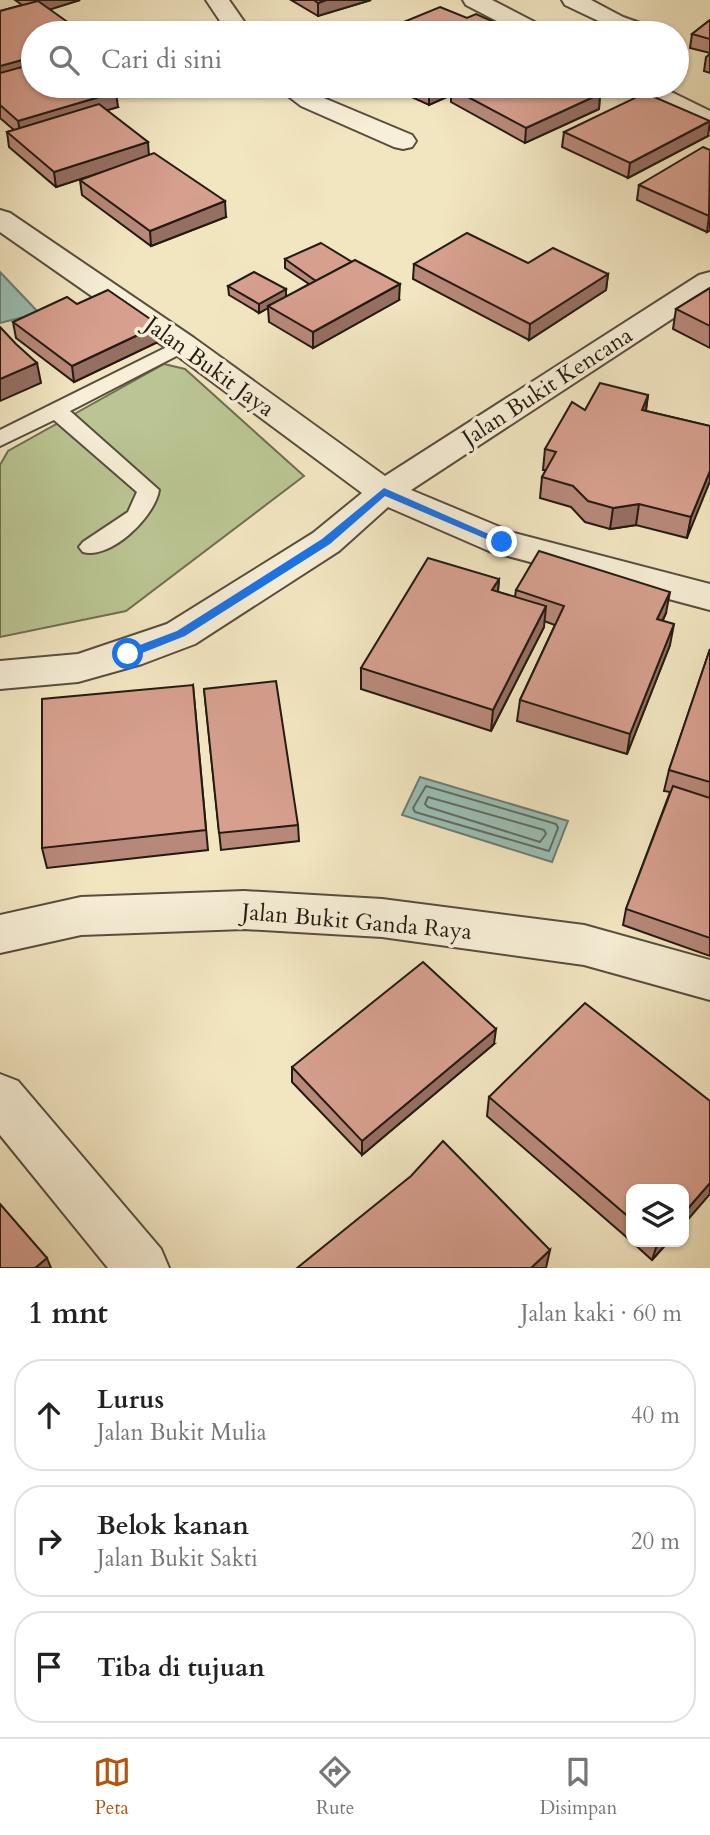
<!DOCTYPE html>
<html lang="id">
<head>
<meta charset="utf-8">
<style>
  body { margin:0; font-family:Cardo,serif; background:#f2f2f2; color:#222 }
  .controls { position:absolute; right:21px; bottom:21px; display:grid; overflow:hidden; border-radius:14px; box-shadow:0 2px 5px #0004 }
  .controls button { width:63px; height:63px; display:grid; place-items:center; padding:0; border:0; border-bottom:2px solid #e0e0e0; background:#fff; color:#222; font:35px sans-serif }
  .stop { position:absolute; width:21px; height:21px; margin:-16px; border:5px solid #1a73e8; border-radius:50%; background:#fff }
  .stop.end { background:#1a73e8; border-color:#fff; box-shadow:0 2px 7px #0008 }
  .list { margin:0; padding:0; list-style:none }
  h2 { display:flex; justify-content:space-between; align-items:center; height:91px; margin:0; padding:0 28px; font-size:30px }
  h2 small { font-size:23px; font-weight:400; color:#767676 }
  .list li { display:grid; grid-template-columns:46px 1fr auto; gap:21px; align-items:center; box-sizing:border-box; height:112px; margin:0 14px 14px; padding:0 14px; border:2px solid #e0e0e0; border-radius:28px }
  .list b { display:block; font-size:26px; white-space:nowrap }
  .list p { margin:0; font-size:23px; white-space:nowrap; color:#767676 }
  .list em { font-size:23px; font-style:normal; color:#767676 }
  .icon { flex:none; width:38px; height:38px; fill:none; stroke:currentColor; stroke-width:2; stroke-linecap:round; stroke-linejoin:round }
  .map { position:relative; flex:none; width:710px; height:1268px; overflow:hidden }
  .search { position:absolute; background:#fff; box-shadow:0 2px 5px #0004; left:21px; right:21px; top:21px; height:77px; display:flex; align-items:center; gap:18px; box-sizing:border-box; padding:0 24px; border-radius:38px; color:#767676; font-size:26px }
  .sheet { height:469px; background:#fff }
  nav { display:flex; justify-content:space-around; align-items:center; box-sizing:border-box; height:98px; border-top:2px solid #e0e0e0; background:#fff; font-size:19px; color:#767676 }
  nav a { display:grid; justify-items:center; gap:4px }
  nav .on { color:#b45309 }
  .map>svg:first-child { display:block }
  .green { fill:#bac593; stroke:#6e7052; stroke-width:2 }
  .water { fill:#9bbfb5; stroke:#6b7d74; stroke-width:2 }
  .lines { fill:none; stroke-linecap:round; stroke-linejoin:round }
  .shore { stroke:#5f6d64; stroke-width:2 }
  .service-casing { stroke:#574e3e; stroke-width:4 }
  .minor-casing { stroke:#574e3e; stroke-width:4 }
  .service { fill:#f7efd7; fill-rule:evenodd }
  .minor { fill:#f7efd7; fill-rule:evenodd }
  .wall { fill:#b8897a; stroke:#231b12; stroke-width:2 }
  .shaded-wall { fill:#966f63; stroke:#231b12; stroke-width:2 }
  .building { fill:#d69f8e; stroke:#231b12; stroke-width:2 }
  .route { fill:#1a73e8 }
  .labels { text-anchor:middle; stroke-width:7; stroke-linejoin:round; paint-order:stroke }
  .street-label { font-size:23px; fill:#231b12; stroke:#f7efd7 }
</style>
</head>
<body>
<div class="map">
<svg width="710" height="1268" viewBox="0 0 710 1268">
  <rect width="100%" height="100%" fill="#f2e6c1"/>
  <filter id="stains"><feTurbulence type="fractalNoise" baseFrequency=".00286" numOctaves="4"/><feColorMatrix values="0 0 0 0 .2 0 0 0 0 .09 0 0 0 0 .02 0 0 0 .5 -.17"/></filter>
  <radialGradient id="worn" r=".72"><stop offset=".6" stop-color="#630" stop-opacity="0"/><stop offset="1" stop-color="#630" stop-opacity=".3"/></radialGradient>
  <path class="green" d="M 164,364 L 185,369 L 304,476 L 126,611 L 0,637 L 0,465 L 8,451 Z"/>
  <g class="water">
    <path d="M 0,272 L 39,313 L 0,323 Z"/>
    <path d="M 420,777 L 568,821 L 552,862 L 402,815 Z"/>
  </g>
  <g class="lines">
    <g class="shore">
      <path d="M 426,786 L 556,824 L 558,828 L 549,851 L 415,812 L 413,808 Z"/>
      <path d="M 428,797 L 544,830 L 546,834 L 540,842 L 428,807 L 425,804 Z"/>
    </g>
    <g class="service-casing">
      <path id="service" d="M 183,339 L 190,341 L 193,345 L 190,349 L 70,411 L 159,490 C 155,517 110,560 83,552 L 79,547 L 83,542 L 128,512 L 137,492 L 54,420 L 0,446 L 0,430 Z"/>
    </g>
    <g class="minor-casing">
      <g id="minor">
        <path d="M 206,0 L 229,0 L 252,33 L 228,33 Z"/>
        <path d="M 463,0 L 492,0 L 546,28 L 550,33 L 520,33 L 466,5 Z"/>
        <path d="M 562,0 L 591,0 L 623,17 L 654,28 L 658,33 L 624,33 L 565,5 Z"/>
        <path d="M 275,86 L 304,86 L 319,96 L 412,135 L 416,141 L 412,147 L 403,149 L 394,147 L 301,106 Z"/>
        <path d="M 627,86 L 659,86 L 710,111 L 710,129 L 631,91 Z"/>
        <path d="M 0,210 L 10,213 L 194,338 L 385,476 L 699,275 L 710,272 L 710,294 L 411,490 L 514,533 L 710,584 L 710,610 L 489,551 L 388,507 L 339,551 L 195,644 L 142,664 L 78,682 L 0,689 L 0,661 L 78,654 L 167,624 L 313,533 L 362,493 L 172,352 L 0,232 Z"/>
        <path d="M 244,891 L 382,899 L 584,925 L 710,960 L 710,1000 L 584,965 L 382,937 L 244,929 L 81,935 L 0,953 L 0,915 L 81,897 Z"/>
        <path d="M 0,1074 L 18,1081 L 161,1249 L 169,1268 L 108,1268 L 0,1135 Z"/>
      </g>
    </g>
    <use href="#service" class="service"/>
    <use href="#minor" class="minor"/>
  </g>
  <g class="wall">
    <path d="M 15,0 L 80,0 L 50,9 L 33,33 L 118,107 L 107,110 L 149,154 L 226,217 L 151,246 L 82,195 L 80,180 L 89,176 L 56,187 L 9,147 L 7,132 L 14,130 L 0,118 L 0,11 L 22,5 Z"/>
    <path d="M 291,0 L 371,0 L 318,16 Z"/>
    <path d="M 710,20 L 710,53 L 690,48 L 692,34 Z"/>
    <path d="M 710,54 L 710,73 L 704,71 L 706,57 Z"/>
    <path d="M 403,86 L 583,86 L 600,94 L 599,109 L 525,143 L 451,102 L 451,95 L 429,105 L 403,93 Z"/>
    <path d="M 564,132 L 708,136 L 628,178 L 562,147 Z"/>
    <path d="M 710,150 L 710,230 L 707,232 L 637,200 L 639,185 Z"/>
    <path d="M 285,259 L 399,300 L 313,348 L 269,322 L 268,308 L 259,313 L 229,295 L 228,286 L 286,297 L 309,284 L 285,268 Z"/>
    <path d="M 528,263 L 608,274 L 606,290 L 529,340 L 413,279 L 414,264 Z"/>
    <path d="M 710,288 L 710,348 L 673,329 L 676,309 Z"/>
    <path d="M 77,304 L 160,341 L 74,382 L 16,338 L 13,322 Z"/>
    <path d="M 648,395 L 646,411 L 710,426 L 687,538 L 636,525 L 610,529 L 585,522 L 571,507 L 540,498 L 542,477 L 546,470 L 543,470 L 545,449 L 585,410 Z"/>
    <path d="M 499,579 L 498,592 L 515,597 L 516,590 L 666,613 L 663,620 L 670,645 L 627,754 L 517,721 L 520,700 L 555,625 L 544,621 L 544,627 L 491,731 L 361,689 L 361,668 Z"/>
    <path d="M 710,649 L 710,956 L 623,925 L 626,909 L 670,792 L 664,791 L 669,770 Z"/>
    <path d="M 193,685 L 208,850 L 47,868 L 42,848 Z"/>
    <path d="M 204,689 L 298,825 L 299,841 L 221,850 Z"/>
    <path d="M 494,1044 L 362,1155 L 292,1082 L 292,1067 Z"/>
    <path d="M 489,1097 L 631,1189 L 631,1241 L 487,1116 Z"/>
    <path d="M 632,1242 L 668,1242 L 652,1260 Z"/>
  </g>
  <g class="shaded-wall">
    <path d="M 34,0 L 80,0 L 36,14 Z"/>
    <path d="M 326,0 L 371,0 L 318,16 L 318,3 Z"/>
    <path d="M 33,57 L 33,76 L 0,86 L 0,66 Z"/>
    <path d="M 431,86 L 472,86 L 451,88 L 451,95 L 429,105 L 429,87 Z"/>
    <path d="M 116,92 L 118,107 L 21,136 L 18,121 Z"/>
    <path d="M 600,94 L 599,109 L 525,143 L 526,128 Z"/>
    <path d="M 710,121 L 708,136 L 628,178 L 630,163 Z"/>
    <path d="M 148,142 L 149,157 L 56,187 L 54,172 Z"/>
    <path d="M 225,201 L 226,217 L 151,246 L 150,231 Z"/>
    <path d="M 710,216 L 710,230 L 707,232 L 709,216 Z"/>
    <path d="M 608,274 L 606,290 L 529,340 L 530,324 Z"/>
    <path d="M 400,284 L 399,300 L 313,348 L 313,332 Z"/>
    <path d="M 286,289 L 286,298 L 268,306 L 268,308 L 259,313 L 259,304 Z"/>
    <path d="M 159,325 L 160,341 L 74,382 L 72,366 Z"/>
    <path d="M 37,363 L 41,383 L 0,401 L 0,379 Z"/>
    <path d="M 648,395 L 645,415 L 642,410 Z"/>
    <path d="M 710,471 L 710,481 L 687,538 L 691,517 Z"/>
    <path d="M 639,504 L 636,525 L 610,529 L 613,508 Z"/>
    <path d="M 499,579 L 497,600 L 492,590 Z"/>
    <path d="M 670,592 L 666,613 L 653,640 L 657,619 Z"/>
    <path d="M 546,606 L 544,627 L 491,731 L 493,710 Z"/>
    <path d="M 674,624 L 670,645 L 627,754 L 630,734 Z"/>
    <path d="M 496,1029 L 494,1044 L 362,1155 L 362,1141 Z"/>
    <path d="M 710,1183 L 710,1194 L 684,1224 L 684,1213 Z"/>
    <path d="M 658,1242 L 668,1242 L 652,1260 Z"/>
    <path d="M 550,1250 L 546,1268 L 531,1268 Z"/>
    <path d="M 47,1258 L 51,1268 L 35,1268 Z"/>
  </g>
  <g class="building">
    <path d="M 314,0 L 326,0 L 318,3 Z"/>
    <path d="M 38,1 L 83,33 L 33,33 L 33,57 L 0,66 L 0,11 Z"/>
    <path d="M 440,7 L 467,18 L 476,14 L 519,33 L 377,33 Z"/>
    <path d="M 710,20 L 710,39 L 692,34 Z"/>
    <path d="M 33,64 L 33,86 L 107,86 L 116,92 L 18,121 L 0,105 L 0,73 Z"/>
    <path d="M 455,86 L 583,86 L 600,94 L 526,128 L 451,88 Z"/>
    <path d="M 645,93 L 710,121 L 630,163 L 564,132 Z"/>
    <path d="M 99,104 L 148,142 L 54,172 L 7,132 Z"/>
    <path d="M 703,147 L 710,150 L 709,216 L 639,185 Z"/>
    <path d="M 154,153 L 225,201 L 150,231 L 80,180 Z"/>
    <path d="M 467,233 L 528,263 L 553,248 L 608,274 L 530,324 L 414,264 Z"/>
    <path d="M 321,243 L 352,262 L 316,281 L 285,259 Z"/>
    <path d="M 355,260 L 400,284 L 313,332 L 268,306 Z"/>
    <path d="M 254,272 L 286,289 L 259,304 L 228,286 Z"/>
    <path d="M 710,288 L 710,326 L 676,309 Z"/>
    <path d="M 108,290 L 159,325 L 72,366 L 13,322 L 67,297 L 77,304 Z"/>
    <path d="M 0,327 L 16,344 L 37,363 L 0,379 Z"/>
    <path d="M 600,383 L 648,395 L 642,410 L 710,426 L 710,471 L 691,517 L 639,504 L 613,508 L 588,501 L 573,486 L 542,477 L 556,452 L 545,449 L 572,402 L 585,410 Z"/>
    <path d="M 539,551 L 670,592 L 657,619 L 674,624 L 630,734 L 520,700 L 564,606 L 516,590 Z"/>
    <path d="M 428,558 L 499,579 L 492,590 L 546,606 L 493,710 L 361,668 Z"/>
    <path d="M 710,649 L 710,782 L 669,770 Z"/>
    <path d="M 276,681 L 298,825 L 219,833 L 204,689 Z"/>
    <path d="M 193,685 L 206,830 L 42,848 L 42,699 Z"/>
    <path d="M 673,786 L 710,798 L 710,938 L 626,909 Z"/>
    <path d="M 423,962 L 496,1029 L 362,1141 L 292,1067 Z"/>
    <path d="M 585,1003 L 710,1101 L 710,1183 L 684,1213 L 684,1189 L 631,1189 L 631,1219 L 489,1097 Z"/>
    <path d="M 443,1141 L 550,1250 L 531,1268 L 297,1268 L 411,1176 Z"/>
    <path d="M 0,1204 L 47,1258 L 35,1268 L 0,1268 Z"/>
  </g>
  <path class="route" d="M 384,488 L 507,542 L 498,544 L 385,496 L 330,544 L 185,636 L 132,657 L 124,657 L 124,651 L 177,631 L 322,539 Z"/>
  <g class="labels">
    <g class="street-label">
      <text transform="translate(210 366) rotate(36)" y="8">Jalan Bukit Jaya</text>
      <text transform="translate(547 386) rotate(-33)" y="8">Jalan Bukit Kencana</text>
      <text transform="translate(357 921) rotate(5)" y="8">Jalan Bukit Ganda Raya</text>
    </g>
  </g>
  <rect width="100%" height="100%" filter="url(#stains)"/>
  <rect width="100%" height="100%" fill="url(#worn)"/>
</svg>
<div class="controls">
<button><svg class="icon" aria-label="layers" viewBox="0 0 24 24"><path d="M12 4l9 5-9 5-9-5zM3 14l9 5 9-5"/></svg></button>
</div>
<div class="stop" style="left:128px;top:654px"></div>
<div class="stop end" style="left:502px;top:542px"></div>
<div class="search"><svg class="icon" aria-label="search" viewBox="0 0 24 24"><circle cx="10" cy="10" r="6"/><path d="M15 15l6 6"/></svg>Cari di sini</div>
</div>
<section class="sheet">
<h2>1 mnt<small>Jalan kaki · 60 m</small></h2>
<ul class="list">
<li><svg class="icon" aria-label="ahead" viewBox="0 0 24 24"><path d="M12 20V5M6 11l6-6 6 6"/></svg><div><b>Lurus</b><p>Jalan Bukit Mulia</p></div><em>40 m</em></li>
<li><svg class="icon" aria-label="right" viewBox="0 0 24 24"><path d="M7 20v-9h11M14 6l5 5-5 5"/></svg><div><b>Belok kanan</b><p>Jalan Bukit Sakti</p></div><em>20 m</em></li>
<li><svg class="icon" aria-label="arrive" viewBox="0 0 24 24"><path d="M6 21V4h12l-3 4 3 4H6"/></svg><div><b>Tiba di tujuan</b></div></li>
</ul>
</section>
<nav>
<a class="on"><svg class="icon" aria-label="map" viewBox="0 0 24 24"><path d="M3 6l6-2 6 2 6-2v14l-6 2-6-2-6 2zM9 4v14M15 6v14"/></svg>Peta</a>
<a><svg class="icon" aria-label="directions" viewBox="0 0 24 24"><path d="M12 3l9 9-9 9-9-9zM9 14v-3h6M13 9l2 2-2 2"/></svg>Rute</a>
<a><svg class="icon" aria-label="saved" viewBox="0 0 24 24"><path d="M7 4h10v16l-5-4-5 4z"/></svg>Disimpan</a>
</nav>
</body>
</html>
